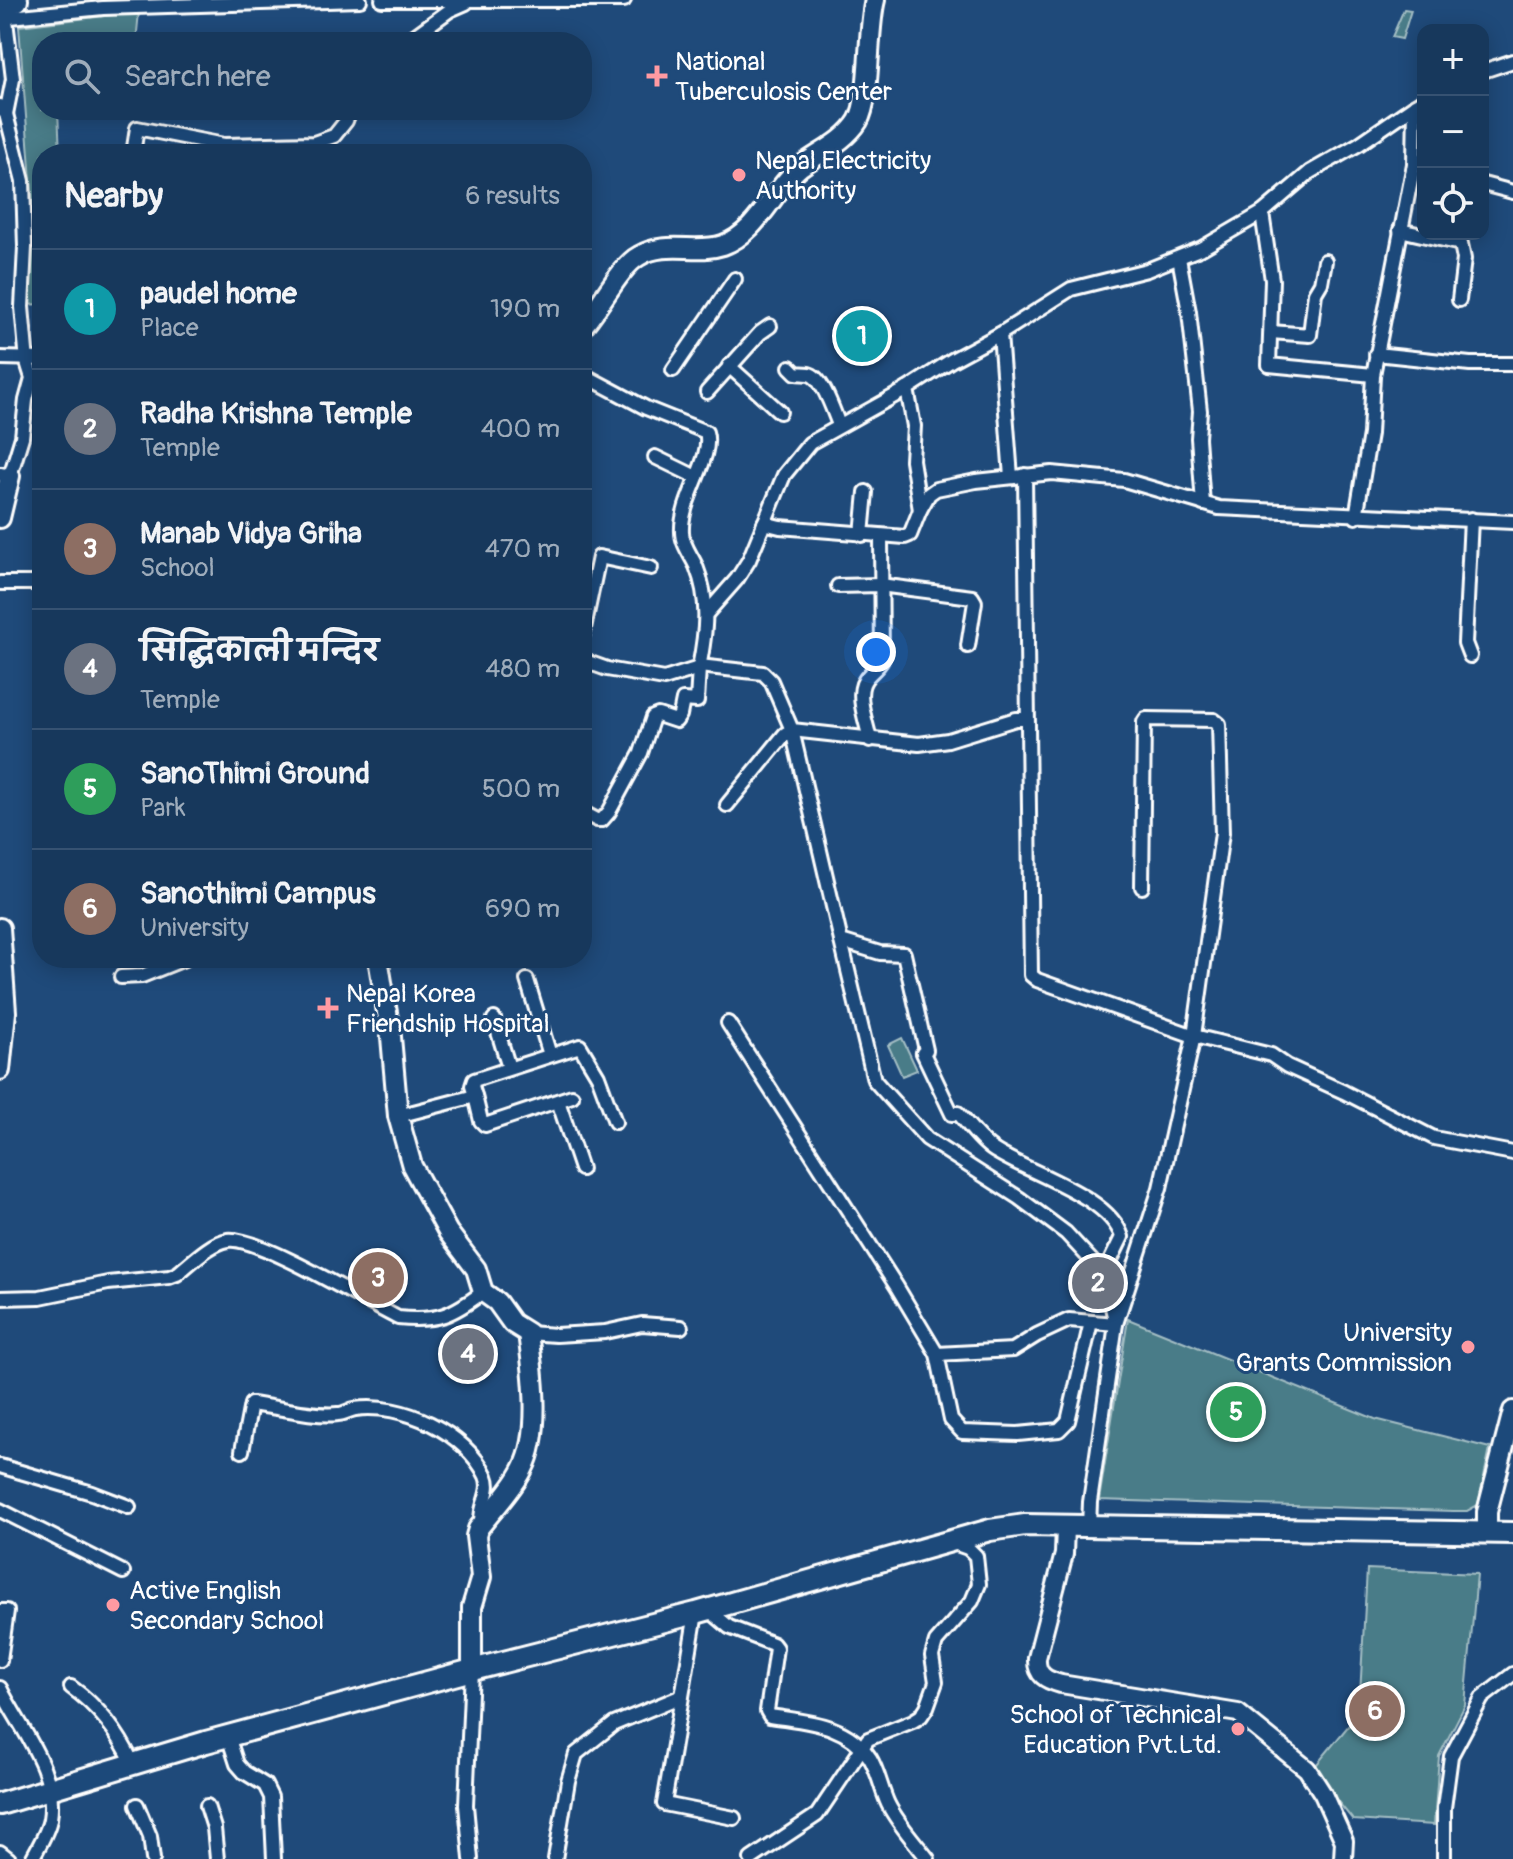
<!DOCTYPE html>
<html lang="en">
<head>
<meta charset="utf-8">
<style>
  body { margin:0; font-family:Pangolin,"Playpen Sans Deva",sans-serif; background:#244365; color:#f1f3f6 }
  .controls { position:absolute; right:24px; top:24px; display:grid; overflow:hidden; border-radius:16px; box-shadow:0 4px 20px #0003 }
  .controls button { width:72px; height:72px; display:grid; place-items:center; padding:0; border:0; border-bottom:2px solid #365272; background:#17385c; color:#f1f3f6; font:40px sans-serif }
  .you { position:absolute; left:876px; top:652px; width:28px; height:28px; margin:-20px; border:6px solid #fff; border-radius:50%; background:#1a73e8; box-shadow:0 0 0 12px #1a73e833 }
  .badge { display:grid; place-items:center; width:52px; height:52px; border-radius:50%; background:#ea580c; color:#fff; font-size:26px; font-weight:700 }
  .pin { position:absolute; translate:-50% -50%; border:4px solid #fff; box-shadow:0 2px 8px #0006 }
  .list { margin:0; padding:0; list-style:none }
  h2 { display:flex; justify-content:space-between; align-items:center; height:104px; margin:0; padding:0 32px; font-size:34px }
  h2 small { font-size:26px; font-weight:400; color:#9eacbb }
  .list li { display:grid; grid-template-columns:52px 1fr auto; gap:24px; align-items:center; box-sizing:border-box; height:120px; padding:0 32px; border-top:2px solid #365272 }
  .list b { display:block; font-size:30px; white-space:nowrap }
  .list p { margin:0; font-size:26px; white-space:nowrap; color:#9eacbb }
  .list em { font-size:26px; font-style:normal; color:#9eacbb }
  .icon { flex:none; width:44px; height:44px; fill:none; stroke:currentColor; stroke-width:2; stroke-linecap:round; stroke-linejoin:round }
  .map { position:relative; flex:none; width:1513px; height:1859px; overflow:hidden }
  .search { position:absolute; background:#17385c; box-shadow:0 4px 20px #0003; left:32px; top:32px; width:560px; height:88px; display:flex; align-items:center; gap:20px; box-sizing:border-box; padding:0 28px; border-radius:32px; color:#9eacbb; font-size:30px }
  .panel { position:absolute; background:#17385c; box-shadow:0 4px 20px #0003; left:32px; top:144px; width:560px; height:824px; border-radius:32px }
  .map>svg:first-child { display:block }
  .green { fill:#4a7c88; stroke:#a4bec4; stroke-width:2 }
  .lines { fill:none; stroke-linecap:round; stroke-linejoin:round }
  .minor-casing { stroke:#fff; stroke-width:18 }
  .tertiary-casing { stroke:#fff; stroke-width:22 }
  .secondary-casing { stroke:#fff; stroke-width:24 }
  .primary-casing { stroke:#fff; stroke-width:26 }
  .trunk-casing { stroke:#fff; stroke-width:28 }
  .minor { stroke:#1f4a7a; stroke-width:12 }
  .tertiary { stroke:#1f4a7a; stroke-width:16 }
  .secondary { stroke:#1f4a7a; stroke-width:18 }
  .primary { stroke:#1f4a7a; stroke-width:20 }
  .trunk { stroke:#1f4a7a; stroke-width:22 }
  .poi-dot { fill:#ff9aa2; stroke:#1f4a7a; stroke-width:3 }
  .labels { text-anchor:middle; stroke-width:6; stroke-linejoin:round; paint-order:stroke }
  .poi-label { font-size:26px; fill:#fff; stroke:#1f4a7a; text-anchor:start }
</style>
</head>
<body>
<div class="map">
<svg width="1513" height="1859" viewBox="0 0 1513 1859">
  <rect width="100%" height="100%" fill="#1f4a7a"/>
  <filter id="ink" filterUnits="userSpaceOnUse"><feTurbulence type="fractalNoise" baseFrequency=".0125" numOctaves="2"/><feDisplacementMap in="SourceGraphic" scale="16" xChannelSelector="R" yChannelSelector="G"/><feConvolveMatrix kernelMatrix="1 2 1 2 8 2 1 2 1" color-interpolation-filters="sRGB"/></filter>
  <g filter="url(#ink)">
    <g class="green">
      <path d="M 1404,9 L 1411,10 L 1402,39 L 1392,37 Z"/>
      <path d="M 139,12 L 136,42 L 42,42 L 42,110 L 58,110 L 60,154 L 42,154 L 42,333 L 40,333 L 41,304 L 25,305 L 35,232 L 19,26 Z"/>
      <path d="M 902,1038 L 917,1070 L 902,1076 L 888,1045 Z"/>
      <path d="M 1128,1319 L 1375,1419 L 1490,1448 L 1478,1505 L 1467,1511 L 1453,1511 L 1099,1500 Z"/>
      <path d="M 1367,1569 L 1477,1574 L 1465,1705 L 1439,1756 L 1434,1825 L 1353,1820 L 1312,1770 L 1359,1713 Z"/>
    </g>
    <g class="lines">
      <g class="minor-casing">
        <g id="minor">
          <path d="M 382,0 L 624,0"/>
          <path d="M 5,12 L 13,79 L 6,114"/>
          <path d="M 0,18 L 103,8 L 360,0"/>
          <path d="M 406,42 L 450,10 L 466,3"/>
          <path d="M 1483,71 L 1513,61"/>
          <path d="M 0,106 L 6,114 L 23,181 L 25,247 L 22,307 L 27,362 L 32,378 L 26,400 L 22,437 L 10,476 L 0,474"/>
          <path d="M 133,154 L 137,128 L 224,145 L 314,143 L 334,136 L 346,121 L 350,110"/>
          <path d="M 1483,184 L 1513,192"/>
          <path d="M 1262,213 L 1272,280 L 1269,365 L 1373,375"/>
          <path d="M 1400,230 L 1461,244 L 1464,259 L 1459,300"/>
          <path d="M 1179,258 L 1189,312 L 1200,411 L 1198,438 L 1203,504"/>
          <path d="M 1271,332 L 1310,335 L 1315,293 L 1321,283 L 1325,261"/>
          <path d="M 1000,334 L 1011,477"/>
          <path d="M 1376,354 L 1470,364 L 1513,364"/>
          <path d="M 0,358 L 42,359"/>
          <path d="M 729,366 L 780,412"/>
          <path d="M 790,367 L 796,373 C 800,374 804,373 809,374 C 823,377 834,413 839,425"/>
          <path d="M 673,370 L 735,279"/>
          <path d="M 582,374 L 646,408 L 706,432 C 714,457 680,499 682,532 C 682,544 691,555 696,566 C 710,601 706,632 699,668 L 664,679 L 607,669 L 582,660"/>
          <path d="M 907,389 L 914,426 L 912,460 L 920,510"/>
          <path d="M 707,392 L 760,333 L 770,326"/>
          <path d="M 655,457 L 696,477"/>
          <path d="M 1025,475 L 1031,975 L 1037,980 L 1194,1036 L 1271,1055 L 1287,1066 L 1344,1092 L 1434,1138 L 1513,1153"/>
          <path d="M 1356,517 L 1370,434 L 1373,375 L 1414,164 L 1415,105"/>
          <path d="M 764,523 L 780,527 L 905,537 L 910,535 L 920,510 L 929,494 L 936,489 L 976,481 L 1052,473 L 1124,480 L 1219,508 L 1513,522"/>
          <path d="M 862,535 L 866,492"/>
          <path d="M 0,583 L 42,583"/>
          <path d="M 838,586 L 880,585 L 972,597 L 975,602 L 968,646"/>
          <path d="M 707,613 L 737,579 L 749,560 L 784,475 L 810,443 L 907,389 L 952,360 L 1000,334 L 1071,289 L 1147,270 L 1202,248 L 1262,213 L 1310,172 L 1359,144 L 1423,100"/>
          <path d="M 582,638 L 599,557 L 651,568"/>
          <path d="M 1470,656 L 1465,643 L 1471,519"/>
          <path d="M 699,666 L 763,673 L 771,681 L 792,730 L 919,744 L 948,740 L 1016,719 L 1027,719"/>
          <path d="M 870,740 C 867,723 855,695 865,680 C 870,672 877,669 882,660 L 881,537"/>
          <path d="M 727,805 L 785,734 L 792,730 L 841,941 L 880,953 L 904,954 L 926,1050 L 923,1053 L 952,1114 L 958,1113 C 968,1124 979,1140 992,1149 C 1027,1173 1109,1195 1122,1237 L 1104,1274 L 1116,1324 L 1069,1320 L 1037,1335 L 1013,1350 L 937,1354"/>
          <path d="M 582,812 L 597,820 L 602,820 L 609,812 L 641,753 L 653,717 L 658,715 L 676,721 L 680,715 L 683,700 L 697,701 L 699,668"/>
          <path d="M 841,941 L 874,1080 L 927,1139 L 1019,1198 L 1066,1233 L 1104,1274"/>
          <path d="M 121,977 L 142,976 L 187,958"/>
          <path d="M 527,980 L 550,1055"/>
          <path d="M 494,1019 L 509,1068"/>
          <path d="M 728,1023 L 897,1287 L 937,1354 L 951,1420 L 962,1432 L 1018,1434 L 1059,1430 L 1068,1421 L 1091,1322"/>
          <path d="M 475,1096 L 472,1086 L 474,1080 L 580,1046 L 598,1076 L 615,1122"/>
          <path d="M 558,1101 L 581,1169"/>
          <path d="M 398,1116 L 475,1096 L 481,1121 L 485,1125 L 572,1096"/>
          <path d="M 0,1298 L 40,1297 L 108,1283 L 169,1277 L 177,1274 C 191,1263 210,1243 228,1240 C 258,1236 366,1302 398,1318 C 438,1322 452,1315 483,1292"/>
          <path d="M 528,1333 L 556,1335 L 605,1332 L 642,1324 L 681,1327"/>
          <path d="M 242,1451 L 251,1404 C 275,1407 316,1417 338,1414 C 344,1414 349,1410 355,1409 C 402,1402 466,1433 486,1476 C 493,1492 478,1507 482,1524"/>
          <path d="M 0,1466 L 92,1493 L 129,1507"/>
          <path d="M 0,1510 L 123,1572"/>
          <path d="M 1089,1527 L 1090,1502 L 1116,1324 L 1160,1188 L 1194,1036 L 1222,833 L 1219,724 L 1214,720 L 1146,719 L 1144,722 L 1142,887"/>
          <path d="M 709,1610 L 729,1627 L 773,1644 L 776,1648 L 767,1711 L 770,1716 C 807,1722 847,1723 870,1758 C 878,1771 881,1789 888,1804 C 898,1824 914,1841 928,1859"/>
          <path d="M 0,1611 L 7,1611 L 0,1660"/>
          <path d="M 696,1613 L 664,1804 L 734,1818"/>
          <path d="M 71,1687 C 99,1707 119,1733 133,1764"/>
          <path d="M 0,1688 C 20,1729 58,1770 50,1819 C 48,1832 38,1847 32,1859"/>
          <path d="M 228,1736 L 237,1764 L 244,1772 L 265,1785 L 271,1797 L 274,1859"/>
          <path d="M 137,1805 L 150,1836 L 153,1859"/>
          <path d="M 207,1806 L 214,1828 L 217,1859"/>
          <path d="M 0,1852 L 9,1859"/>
          <path d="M 471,1859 L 466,1805 L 472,1670"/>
          <path d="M 555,1859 L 568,1781 L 576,1754 L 614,1724 L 682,1696"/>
          <path d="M 751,1859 L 817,1815 L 868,1739 L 913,1721 L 921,1716 L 927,1707 L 936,1682 L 932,1656 L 936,1642 L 972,1601 L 979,1584 L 976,1556 L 968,1548 L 954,1543"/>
          <path d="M 1444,1859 L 1444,1808 L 1451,1756 L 1482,1698 L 1513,1674"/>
        </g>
      </g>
      <g class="tertiary-casing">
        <path id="tertiary" d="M 1065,1527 L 1064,1554 L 1037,1658 C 1036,1675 1046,1680 1061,1684 L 1238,1713 L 1307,1769 L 1323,1794 L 1344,1841 L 1343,1859"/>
      </g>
      <g class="secondary-casing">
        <g id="secondary">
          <path d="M 582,327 C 599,309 620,266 639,256 C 666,240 696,254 723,245 C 758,233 773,189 800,167 C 818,153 845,142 858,121 C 871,99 867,30 875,0"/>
          <path d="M 0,518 L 10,476"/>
          <path d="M 0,928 L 6,1012 L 0,1070"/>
          <path d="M 378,958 L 391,1037 L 398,1116 L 412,1166 L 448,1232 L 476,1269 L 483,1292 L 497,1302 L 512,1323 L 528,1333 C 533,1372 542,1433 523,1469 C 512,1491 493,1509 478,1529 L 476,1536 L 481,1577 L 472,1607 L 472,1670"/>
          <path d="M 1487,1533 L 1487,1512 L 1513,1411"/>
        </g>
      </g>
      <g class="primary-casing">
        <path id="primary" d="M 0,1804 L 206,1742 L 472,1670 L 696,1613 L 990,1530 L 1025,1525 L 1513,1533"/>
      </g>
      <g class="trunk-casing">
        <path id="trunk" d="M 0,2 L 16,0"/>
      </g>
      <use href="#minor" class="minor"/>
      <use href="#tertiary" class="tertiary"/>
      <use href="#secondary" class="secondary"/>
      <use href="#primary" class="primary"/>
      <use href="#trunk" class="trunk"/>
    </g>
  </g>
  <g class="poi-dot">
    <path d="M653 64h8v8h8v8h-8v8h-8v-8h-8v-8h8z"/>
    <circle cx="739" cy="175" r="8"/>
    <path d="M324 996h8v8h8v8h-8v8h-8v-8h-8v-8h8z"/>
    <circle cx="1468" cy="1347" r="8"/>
    <circle cx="113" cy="1605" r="8"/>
    <circle cx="1238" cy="1729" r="8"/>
  </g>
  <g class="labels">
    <g class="poi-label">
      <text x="675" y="70">National<tspan x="675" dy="30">Tuberculosis Center</tspan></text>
      <text x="755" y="169">Nepal Electricity<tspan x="755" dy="30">Authority</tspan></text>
      <text x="346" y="1002">Nepal Korea<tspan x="346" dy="30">Friendship Hospital</tspan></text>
      <text x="1452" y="1341" text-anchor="end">University<tspan x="1452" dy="30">Grants Commission</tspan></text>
      <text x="129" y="1599">Active English<tspan x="129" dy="30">Secondary School</tspan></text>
      <text x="1222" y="1723" text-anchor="end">School of Technical<tspan x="1222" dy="30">Education Pvt.Ltd.</tspan></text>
    </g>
  </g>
</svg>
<div class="controls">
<button>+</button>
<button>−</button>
<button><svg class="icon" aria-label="locate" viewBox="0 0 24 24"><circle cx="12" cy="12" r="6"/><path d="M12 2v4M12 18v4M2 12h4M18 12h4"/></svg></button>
</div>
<div class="you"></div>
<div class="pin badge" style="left:862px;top:336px;background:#0f9aa8">1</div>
<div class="pin badge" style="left:1098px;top:1283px;background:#6b7280">2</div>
<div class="pin badge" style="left:378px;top:1278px;background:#8d6e63">3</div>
<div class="pin badge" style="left:468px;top:1354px;background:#6b7280">4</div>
<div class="pin badge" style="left:1236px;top:1412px;background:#2e9e5b">5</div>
<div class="pin badge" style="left:1375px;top:1711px;background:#8d6e63">6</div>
<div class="search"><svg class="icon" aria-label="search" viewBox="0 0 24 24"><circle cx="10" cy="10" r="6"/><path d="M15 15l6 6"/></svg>Search here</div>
<section class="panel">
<h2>Nearby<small>6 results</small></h2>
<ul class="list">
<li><span class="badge" style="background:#0f9aa8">1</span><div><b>paudel home</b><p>Place</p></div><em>190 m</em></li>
<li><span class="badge" style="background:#6b7280">2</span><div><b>Radha Krishna Temple</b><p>Temple</p></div><em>400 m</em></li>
<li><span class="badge" style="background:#8d6e63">3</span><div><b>Manab Vidya Griha</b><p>School</p></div><em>470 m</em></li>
<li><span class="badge" style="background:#6b7280">4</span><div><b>सिद्धिकाली मन्दिर</b><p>Temple</p></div><em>480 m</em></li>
<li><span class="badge" style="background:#2e9e5b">5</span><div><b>SanoThimi Ground</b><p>Park</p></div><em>500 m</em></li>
<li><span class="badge" style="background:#8d6e63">6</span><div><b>Sanothimi Campus</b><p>University</p></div><em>690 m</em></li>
</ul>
</section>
</div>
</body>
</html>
